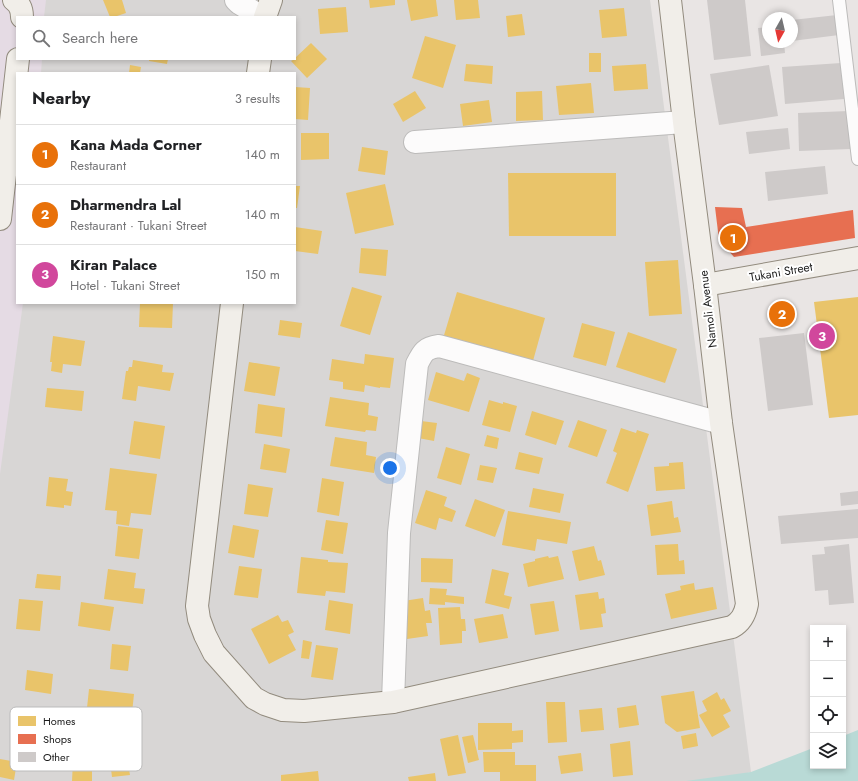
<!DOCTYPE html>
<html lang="en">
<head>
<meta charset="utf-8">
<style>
  body { margin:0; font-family:Jost,sans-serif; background:#f6f6f6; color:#202124 }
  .controls { position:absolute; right:12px; bottom:12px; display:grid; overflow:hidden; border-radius:0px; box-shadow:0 2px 6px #0003 }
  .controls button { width:36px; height:36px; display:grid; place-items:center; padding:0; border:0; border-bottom:1px solid #e0e0e0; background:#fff; color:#202124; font:20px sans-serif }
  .compass { position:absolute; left:762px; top:12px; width:36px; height:36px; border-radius:50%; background:#fff; box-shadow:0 2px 6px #0003; rotate:188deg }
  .you { position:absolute; left:390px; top:468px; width:14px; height:14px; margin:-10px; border:3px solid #fff; border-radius:50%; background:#1a73e8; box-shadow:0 0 0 6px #1a73e833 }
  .badge { display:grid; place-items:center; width:26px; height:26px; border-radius:50%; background:#636261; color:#fff; font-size:13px; font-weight:700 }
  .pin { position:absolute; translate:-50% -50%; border:2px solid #fff; box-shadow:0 1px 4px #0006 }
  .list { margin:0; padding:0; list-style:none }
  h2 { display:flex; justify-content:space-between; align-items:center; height:52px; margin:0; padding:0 16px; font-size:17px }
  h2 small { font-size:13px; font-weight:400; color:#757577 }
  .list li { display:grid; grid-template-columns:26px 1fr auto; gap:12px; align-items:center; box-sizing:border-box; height:60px; padding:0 16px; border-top:1px solid #e0e0e0 }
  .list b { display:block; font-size:15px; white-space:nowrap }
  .list p { margin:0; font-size:13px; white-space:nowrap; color:#757577 }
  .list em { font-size:13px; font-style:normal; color:#757577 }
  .icon { flex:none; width:22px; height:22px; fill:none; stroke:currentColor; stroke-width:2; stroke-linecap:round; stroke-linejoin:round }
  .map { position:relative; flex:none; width:858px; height:781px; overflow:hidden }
  .search { position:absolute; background:#fff; box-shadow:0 2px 6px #0003; left:16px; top:16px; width:280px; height:44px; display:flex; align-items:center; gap:10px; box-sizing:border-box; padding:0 14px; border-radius:0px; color:#757577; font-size:15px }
  .panel { position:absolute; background:#fff; box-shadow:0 2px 6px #0003; left:16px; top:72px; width:280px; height:232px; border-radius:0px }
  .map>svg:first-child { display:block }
  .residential { fill:#d8d6d5 }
  .industrial { fill:#e5dbe4 }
  .water { fill:#b9dad6 }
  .homes { fill:#e9c46a }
  .shops { fill:#e76f51 }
  .building { fill:#cecac9 }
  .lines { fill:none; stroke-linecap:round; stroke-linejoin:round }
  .lane-casing { stroke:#bcbbba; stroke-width:14 }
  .street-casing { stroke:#bcbbba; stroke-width:24 }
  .secondary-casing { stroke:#928b7e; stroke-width:24 }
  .lane { stroke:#fcfbfb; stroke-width:12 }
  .street { stroke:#fcfbfb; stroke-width:22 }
  .secondary { stroke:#f1eee9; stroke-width:22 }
  .labels { text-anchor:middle; stroke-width:4; stroke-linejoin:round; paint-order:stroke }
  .street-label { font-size:12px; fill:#1b1b1b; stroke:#fff }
  .key { fill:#fff; stroke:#bbb; stroke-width:1 }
  .key-label { font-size:11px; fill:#1b1b1b }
</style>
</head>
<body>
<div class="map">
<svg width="858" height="781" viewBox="0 0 858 781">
  <rect width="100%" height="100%" fill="#e9e5e4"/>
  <path class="residential" d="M 39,0 L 650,0 L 751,772 L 717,781 L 0,781 L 0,339 L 17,303 L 295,303 L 295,73 L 31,73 L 32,59 L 295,59 L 295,17 L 37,17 Z"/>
  <path class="industrial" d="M 0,0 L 46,0 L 44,17 L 17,17 L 17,59 L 42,59 L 41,73 L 17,73 L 17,303 L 23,303 L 0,474 Z"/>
  <path class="water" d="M 858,730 L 858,781 L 686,781 L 751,772 L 813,748 L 813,766 L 843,766 L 843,736 Z"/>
  <g class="homes">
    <path d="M 103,0 L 122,0 L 126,13 L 114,17 L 110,17 Z"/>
    <path d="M 369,0 L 395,0 L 395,5 L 370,8 Z"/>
    <path d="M 407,0 L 436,0 L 438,16 L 411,21 Z"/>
    <path d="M 454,0 L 478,0 L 480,18 L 456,20 Z"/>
    <path d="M 346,7 L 348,32 L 320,34 L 318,9 Z"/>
    <path d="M 624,8 L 627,36 L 602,38 L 599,10 Z"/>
    <path d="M 522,14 L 525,35 L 508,37 L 506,16 Z"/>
    <path d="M 425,36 L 456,45 L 443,88 L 412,78 Z"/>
    <path d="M 311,43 L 327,59 L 307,78 L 291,61 L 295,59 L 295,58 Z"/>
    <rect x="589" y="53" width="12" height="19"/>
    <path d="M 149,59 L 168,59 L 167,64 L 149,61 Z"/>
    <path d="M 466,64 L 493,66 L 492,84 L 464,81 Z"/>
    <path d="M 646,64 L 648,89 L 614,91 L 612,66 Z"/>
    <path d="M 130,65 L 141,67 L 140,73 L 129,73 Z"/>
    <path d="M 591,83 L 594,113 L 559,115 L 556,86 Z"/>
    <path d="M 295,87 L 310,88 L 308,120 L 295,119 Z"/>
    <path d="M 415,91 L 426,108 L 403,122 L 393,104 Z"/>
    <path d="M 542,91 L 543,120 L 516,121 L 516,92 Z"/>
    <path d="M 489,100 L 492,122 L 463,126 L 460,104 Z"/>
    <path d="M 301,133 L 329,133 L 329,159 L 301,160 Z"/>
    <path d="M 362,147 L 388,151 L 385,175 L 358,171 Z"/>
    <path d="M 508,173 L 616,173 L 616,236 L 509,236 Z"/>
    <path d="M 385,184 L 394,225 L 355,234 L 346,193 Z"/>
    <path d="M 295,186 L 300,186 L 297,208 L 295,208 Z"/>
    <path d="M 295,227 L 322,231 L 318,254 L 295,251 Z"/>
    <path d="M 361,248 L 388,250 L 386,276 L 359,273 Z"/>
    <path d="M 678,260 L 682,314 L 649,316 L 645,262 Z"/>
    <path d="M 352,287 L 382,296 L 370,335 L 340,326 Z"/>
    <path d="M 457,292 L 545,318 L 531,368 L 442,342 Z"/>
    <path d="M 858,297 L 858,415 L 829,418 L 814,302 Z"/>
    <path d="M 140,303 L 173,303 L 172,328 L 139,327 Z"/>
    <path d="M 280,320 L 302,323 L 300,338 L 278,335 Z"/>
    <path d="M 582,323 L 615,332 L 606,366 L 573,357 Z"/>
    <path d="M 628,332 L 677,349 L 665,383 L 616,367 Z"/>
    <path d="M 53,336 L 85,341 L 81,366 L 63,364 L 62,373 L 51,371 L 52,362 L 50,362 Z"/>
    <path d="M 365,354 L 394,358 L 390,388 L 380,387 L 380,388 L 365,385 L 364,392 L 343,389 L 343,382 L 329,380 L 332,359 L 364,364 Z"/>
    <path d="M 133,360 L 163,365 L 162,372 L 174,373 L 170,391 L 138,386 L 136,401 L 122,399 L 126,371 L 128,371 L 129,367 L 132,367 Z"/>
    <path d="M 249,362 L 280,367 L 275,396 L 244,391 Z"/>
    <path d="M 436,372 L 464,381 L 467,373 L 480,378 L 469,412 L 428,400 Z"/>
    <path d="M 47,388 L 84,391 L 82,411 L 45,407 Z"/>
    <path d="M 330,397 L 369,403 L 368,415 L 378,417 L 376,431 L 366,430 L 365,432 L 325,426 Z"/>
    <path d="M 489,400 L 503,404 L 503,402 L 517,406 L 510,432 L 482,425 Z"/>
    <path d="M 258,404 L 285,408 L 282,437 L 255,433 Z"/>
    <path d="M 532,411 L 564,421 L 556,445 L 525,435 Z"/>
    <path d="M 578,420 L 607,430 L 597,457 L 568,447 Z"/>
    <path d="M 134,421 L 165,426 L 160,459 L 129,454 Z"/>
    <path d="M 421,421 L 437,423 L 434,441 L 418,438 Z"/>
    <path d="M 621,428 L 636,433 L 637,430 L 649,434 L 628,492 L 606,483 L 617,453 L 613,451 Z"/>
    <path d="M 487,435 L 499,438 L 497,449 L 484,446 Z"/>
    <path d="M 335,437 L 367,442 L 366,455 L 376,457 L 374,473 L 330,466 Z"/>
    <path d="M 264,444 L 290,449 L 286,473 L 260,469 Z"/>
    <path d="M 446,447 L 470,454 L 461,485 L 437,478 Z"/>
    <path d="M 519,452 L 543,458 L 539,474 L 515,469 Z"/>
    <path d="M 683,462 L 685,489 L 656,491 L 654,467 L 669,466 L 669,463 Z"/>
    <path d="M 480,465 L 497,468 L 493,483 L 477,480 Z"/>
    <path d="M 110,468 L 157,474 L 151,515 L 131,513 L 129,526 L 116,524 L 117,511 L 105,510 Z"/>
    <path d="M 49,477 L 68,479 L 66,491 L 73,492 L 71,506 L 64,505 L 64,508 L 46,506 Z"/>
    <path d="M 322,478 L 344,482 L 339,516 L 317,512 Z"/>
    <path d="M 248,484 L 273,488 L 268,517 L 244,514 Z"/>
    <path d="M 533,488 L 564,494 L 560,513 L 529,507 Z"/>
    <path d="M 426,490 L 447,497 L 444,506 L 456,511 L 452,522 L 439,518 L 436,530 L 415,523 Z"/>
    <path d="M 475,499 L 505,510 L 495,537 L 465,526 Z"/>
    <path d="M 672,501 L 674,518 L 678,517 L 681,532 L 651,536 L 647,505 Z"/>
    <path d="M 508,511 L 571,522 L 567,544 L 537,539 L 535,551 L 502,545 Z"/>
    <path d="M 326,520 L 348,523 L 343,554 L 321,550 Z"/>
    <path d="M 233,525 L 259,530 L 254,558 L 228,553 Z"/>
    <path d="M 118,526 L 143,529 L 139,559 L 115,556 Z"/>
    <path d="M 678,544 L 679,561 L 684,560 L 685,574 L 657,575 L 655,545 Z"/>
    <path d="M 594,546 L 598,561 L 601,560 L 605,575 L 579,581 L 572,551 Z"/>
    <path d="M 548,556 L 549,558 L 558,556 L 564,579 L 528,587 L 523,564 L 535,561 L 535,559 Z"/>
    <path d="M 301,557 L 328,560 L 328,562 L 348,563 L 345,593 L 326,591 L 325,596 L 297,593 Z"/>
    <path d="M 421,558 L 453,559 L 452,583 L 421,582 Z"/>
    <path d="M 239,566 L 262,569 L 258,598 L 234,595 Z"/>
    <path d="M 108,569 L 136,573 L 134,588 L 145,589 L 143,604 L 104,599 Z"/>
    <path d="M 492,569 L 509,573 L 504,595 L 512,597 L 509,609 L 485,603 Z"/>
    <path d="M 37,574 L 61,576 L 60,590 L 35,588 Z"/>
    <path d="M 694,583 L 695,590 L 713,587 L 717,609 L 671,619 L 665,594 L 681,590 L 680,586 Z"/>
    <path d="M 430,588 L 447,589 L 446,595 L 464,597 L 464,604 L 445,602 L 445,605 L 429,604 Z"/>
    <path d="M 598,592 L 599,599 L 604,598 L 606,613 L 601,614 L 603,627 L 580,630 L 575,595 Z"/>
    <path d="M 423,598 L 425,611 L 430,610 L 432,623 L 426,623 L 428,636 L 407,639 L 403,601 Z"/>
    <path d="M 19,599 L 43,601 L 40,631 L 16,629 Z"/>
    <path d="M 329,600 L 353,604 L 350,634 L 325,630 Z"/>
    <path d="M 554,601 L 559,631 L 535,635 L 530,604 Z"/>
    <path d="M 81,602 L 114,607 L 110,631 L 78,626 Z"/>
    <path d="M 460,607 L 461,619 L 465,619 L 466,631 L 462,631 L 462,643 L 440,645 L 438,608 Z"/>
    <path d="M 503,614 L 508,638 L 479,643 L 474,619 Z"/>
    <path d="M 278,615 L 282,622 L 288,620 L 294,632 L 288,635 L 296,650 L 269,664 L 251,629 Z"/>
    <path d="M 303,640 L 312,642 L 309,659 L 301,658 Z"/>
    <path d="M 112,644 L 131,646 L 128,671 L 110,669 Z"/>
    <path d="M 316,645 L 338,648 L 333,680 L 311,677 Z"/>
    <path d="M 27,670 L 53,674 L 51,694 L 25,690 Z"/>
    <path d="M 89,689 L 134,694 L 130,732 L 85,727 Z"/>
    <path d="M 694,691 L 700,728 L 677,732 L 665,723 L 661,696 Z"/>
    <path d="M 717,692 L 721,700 L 724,698 L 731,711 L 723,715 L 730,727 L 712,737 L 699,715 L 707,711 L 702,701 Z"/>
    <path d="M 546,702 L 565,702 L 567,742 L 548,743 Z"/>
    <path d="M 636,705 L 639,725 L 619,728 L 617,708 Z"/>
    <path d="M 602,708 L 604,730 L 581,732 L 579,710 Z"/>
    <path d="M 478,723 L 512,723 L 512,731 L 523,730 L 523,742 L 512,743 L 512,749 L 478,750 Z"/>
    <path d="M 696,733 L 698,746 L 683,749 L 681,736 Z"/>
    <path d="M 458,735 L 466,773 L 448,776 L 440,739 Z"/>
    <path d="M 473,735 L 479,760 L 468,763 L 462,737 Z"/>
    <path d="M 630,741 L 633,775 L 613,777 L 610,744 Z"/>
    <path d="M 126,752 L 130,775 L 112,777 L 109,754 Z"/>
    <path d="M 483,752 L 515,752 L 515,765 L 536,765 L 536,781 L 500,781 L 500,772 L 484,772 Z"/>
    <path d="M 581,753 L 583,771 L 561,774 L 558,756 Z"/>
    <path d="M 0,759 L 17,762 L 14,780 L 0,777 Z"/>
    <path d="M 73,761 L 92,762 L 92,781 L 72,781 Z"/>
    <path d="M 318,771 L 319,781 L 281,781 L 281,775 Z"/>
    <path d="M 435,773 L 436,781 L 409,781 L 408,777 Z"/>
  </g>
  <path class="shops" d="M 715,207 L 742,208 L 746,227 L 853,210 L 855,238 L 734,257 L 719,240 Z"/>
  <g class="building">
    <path d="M 707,0 L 745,0 L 751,56 L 714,60 Z"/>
    <path d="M 837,15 L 839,35 L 792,41 L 792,20 Z"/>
    <path d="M 768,27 L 768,42 L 784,42 L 785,53 L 761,56 L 758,28 Z"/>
    <path d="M 841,63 L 844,99 L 785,104 L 782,67 Z"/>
    <path d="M 769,65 L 778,116 L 719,125 L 710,74 Z"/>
    <path d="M 849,111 L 850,149 L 799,151 L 798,113 Z"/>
    <path d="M 788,128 L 790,149 L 749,154 L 746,132 Z"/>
    <path d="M 825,166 L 828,194 L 768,201 L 765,172 Z"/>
    <path d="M 804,333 L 813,405 L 768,411 L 759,338 Z"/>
    <path d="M 858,491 L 858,504 L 841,506 L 840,493 Z"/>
    <path d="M 858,509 L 858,538 L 781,544 L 778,516 Z"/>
    <path d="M 849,544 L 854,603 L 829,605 L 828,590 L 815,591 L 812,555 L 825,554 L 824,547 Z"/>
  </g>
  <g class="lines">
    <g class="lane-casing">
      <path id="lane" d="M 839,0 L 858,159"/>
    </g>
    <g class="street-casing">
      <g id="street">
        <path d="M 236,0 L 239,3 L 262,17"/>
        <path d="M 415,142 L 684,122"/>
        <path d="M 393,702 L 399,533 L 417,364 C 423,352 425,348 439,346 L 721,423"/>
      </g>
    </g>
    <g class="secondary-casing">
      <g id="secondary">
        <path d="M 14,0 C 20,4 22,11 22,17"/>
        <path d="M 265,17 L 271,0"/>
        <path d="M 258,73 L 260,59"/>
        <path d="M 0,219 L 18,59"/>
        <path d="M 705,285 L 858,258"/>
        <path d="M 232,303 L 197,606 L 199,619 L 205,635 L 214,653 L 254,698 L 265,704 L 283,710 L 304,711 L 393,702 L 732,627 C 741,622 745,615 747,604 L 721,423 L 705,285 L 684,122 L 670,0"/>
      </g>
    </g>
    <use href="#lane" class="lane"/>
    <use href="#street" class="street"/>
    <use href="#secondary" class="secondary"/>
  </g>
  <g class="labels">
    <g class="street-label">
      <text transform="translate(781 272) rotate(-10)" y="4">Tukani Street</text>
      <text transform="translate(708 309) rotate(-97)" y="4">Namoli Avenue</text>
    </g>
  </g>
  <rect x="10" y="707" width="132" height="64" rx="6" class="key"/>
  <rect x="18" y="716" width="18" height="10" fill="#e9c46a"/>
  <rect x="18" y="734" width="18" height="10" fill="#e76f51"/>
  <rect x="18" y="752" width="18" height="10" fill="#cecac9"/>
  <g class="key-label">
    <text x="43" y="725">Homes</text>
    <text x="43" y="743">Shops</text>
    <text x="43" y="761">Other</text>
  </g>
</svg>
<div class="controls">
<button>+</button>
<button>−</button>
<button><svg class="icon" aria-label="locate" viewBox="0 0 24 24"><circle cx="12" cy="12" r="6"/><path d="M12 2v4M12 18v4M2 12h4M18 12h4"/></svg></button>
<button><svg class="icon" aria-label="layers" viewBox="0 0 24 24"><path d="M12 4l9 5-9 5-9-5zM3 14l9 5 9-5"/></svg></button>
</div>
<svg class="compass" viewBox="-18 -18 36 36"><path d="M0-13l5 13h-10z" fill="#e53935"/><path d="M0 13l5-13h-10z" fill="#757577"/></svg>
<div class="you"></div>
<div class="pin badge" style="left:733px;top:238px;background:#e8710a">1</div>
<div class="pin badge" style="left:782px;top:314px;background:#e8710a">2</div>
<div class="pin badge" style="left:822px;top:336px;background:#d1479c">3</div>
<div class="search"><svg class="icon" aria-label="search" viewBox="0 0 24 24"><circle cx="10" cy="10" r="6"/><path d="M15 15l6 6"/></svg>Search here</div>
<section class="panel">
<h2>Nearby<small>3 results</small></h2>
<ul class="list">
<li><span class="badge" style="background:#e8710a">1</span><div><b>Kana Mada Corner</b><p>Restaurant</p></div><em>140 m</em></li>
<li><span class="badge" style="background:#e8710a">2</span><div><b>Dharmendra Lal</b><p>Restaurant · Tukani Street</p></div><em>140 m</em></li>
<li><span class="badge" style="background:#d1479c">3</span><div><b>Kiran Palace</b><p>Hotel · Tukani Street</p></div><em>150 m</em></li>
</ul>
</section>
</div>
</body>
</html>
